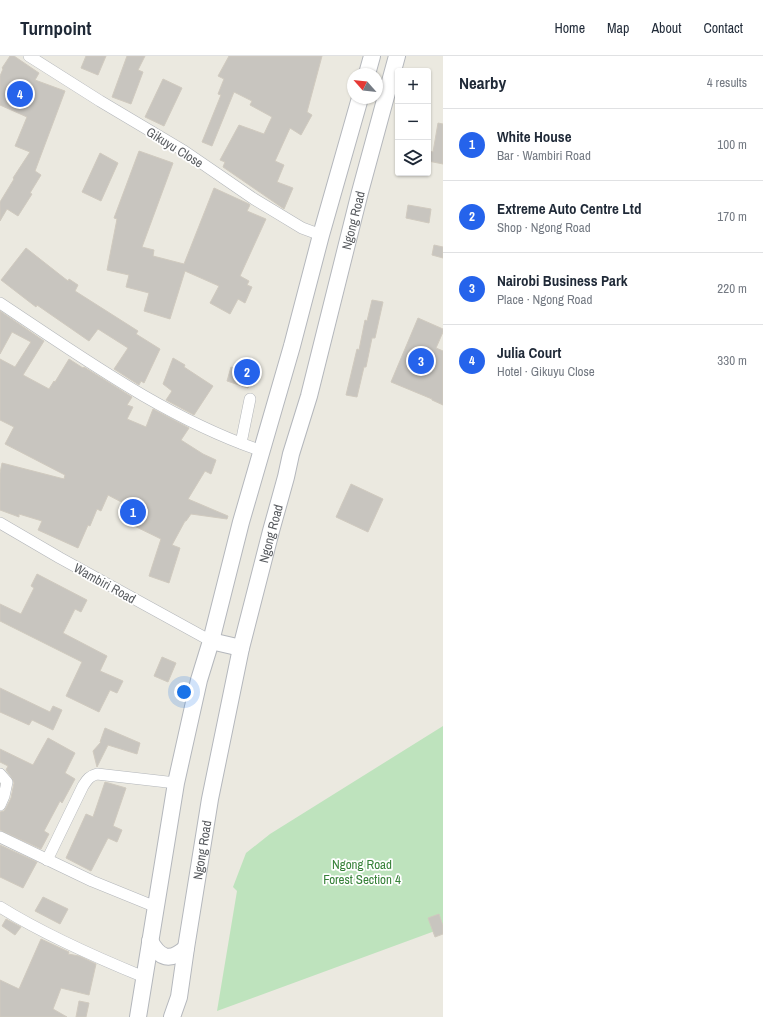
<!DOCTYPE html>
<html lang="en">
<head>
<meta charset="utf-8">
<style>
  body { margin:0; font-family:"Archivo Narrow",sans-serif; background:#f6f6f7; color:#1f2937 }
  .controls { position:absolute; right:12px; top:12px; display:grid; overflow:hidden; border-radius:4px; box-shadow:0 1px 3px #0004 }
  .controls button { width:36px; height:36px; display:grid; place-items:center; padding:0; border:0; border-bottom:1px solid #e0e1e3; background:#fff; color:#1f2937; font:20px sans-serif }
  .compass { position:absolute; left:347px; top:12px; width:36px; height:36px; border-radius:50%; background:#fff; box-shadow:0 1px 3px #0004; rotate:297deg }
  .you { position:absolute; left:184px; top:636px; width:14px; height:14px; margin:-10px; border:3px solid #fff; border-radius:50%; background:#1a73e8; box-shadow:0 0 0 6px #1a73e833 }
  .badge { display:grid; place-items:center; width:26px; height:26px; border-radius:50%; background:#2563eb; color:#fff; font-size:13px; font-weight:700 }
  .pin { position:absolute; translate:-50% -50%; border:2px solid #fff; box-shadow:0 1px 4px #0006 }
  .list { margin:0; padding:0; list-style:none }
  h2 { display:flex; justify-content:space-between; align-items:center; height:52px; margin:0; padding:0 16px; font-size:17px }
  h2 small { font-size:13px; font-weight:400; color:#747a83 }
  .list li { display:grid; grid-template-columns:26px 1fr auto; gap:12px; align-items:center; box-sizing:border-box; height:72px; padding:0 16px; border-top:1px solid #e0e1e3 }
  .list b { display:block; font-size:15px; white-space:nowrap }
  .list p { margin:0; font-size:13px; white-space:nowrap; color:#747a83 }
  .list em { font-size:13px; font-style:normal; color:#747a83 }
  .icon { flex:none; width:22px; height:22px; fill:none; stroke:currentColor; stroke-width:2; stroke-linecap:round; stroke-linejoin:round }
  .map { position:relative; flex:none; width:443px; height:961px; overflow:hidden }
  header { display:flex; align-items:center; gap:24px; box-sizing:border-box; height:56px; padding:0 20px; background:#fff; border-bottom:1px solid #e0e1e3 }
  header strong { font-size:19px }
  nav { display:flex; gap:22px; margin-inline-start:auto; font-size:14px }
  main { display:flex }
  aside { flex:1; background:#fff }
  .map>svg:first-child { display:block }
  .green { fill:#bee3bd }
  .building { fill:#c8c5bf; stroke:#d0cabf }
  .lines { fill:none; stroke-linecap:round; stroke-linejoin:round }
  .street-casing { stroke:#b3b6ba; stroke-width:12 }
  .secondary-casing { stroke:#b4b7bc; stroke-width:18 }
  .street { stroke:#fff; stroke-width:11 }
  .secondary { stroke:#fff; stroke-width:16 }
  .labels { text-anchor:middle; stroke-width:3.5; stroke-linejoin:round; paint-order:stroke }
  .street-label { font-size:13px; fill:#595c60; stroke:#fff }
  .park-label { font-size:13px; fill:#378139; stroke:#fff }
</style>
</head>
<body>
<header>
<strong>Turnpoint</strong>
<nav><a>Home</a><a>Map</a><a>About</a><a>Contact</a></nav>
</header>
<main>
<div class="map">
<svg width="443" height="961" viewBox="0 0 443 961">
  <rect width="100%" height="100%" fill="#ebe9e0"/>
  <path class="green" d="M 443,670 L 443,872 L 217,955 L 237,835 L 233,831 L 246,797 L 270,778 Z"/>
  <g class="building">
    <path d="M 10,0 L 14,0 L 39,17 L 35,24 L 65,35 L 35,115 L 41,119 L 30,137 L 32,138 L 18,160 L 7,153 L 0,165 L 0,146 L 14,123 L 13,122 L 30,96 L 15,90 L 27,61 L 0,49 L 0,20 L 3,13 L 2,12 Z"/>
    <path d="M 86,0 L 106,0 L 98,19 L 81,12 Z"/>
    <path d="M 127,0 L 145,0 L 138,14 L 143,16 L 131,48 L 112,41 Z"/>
    <path d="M 229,0 L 322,0 L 307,56 L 312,59 L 301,79 L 290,72 L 275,105 L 284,109 L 277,126 L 293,132 L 284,153 L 223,111 L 225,106 L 220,104 L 239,69 L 264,78 L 272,61 L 250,49 L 252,45 L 234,36 L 212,90 L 202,86 L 221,39 L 218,38 L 224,23 L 218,20 Z"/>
    <path d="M 163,23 L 182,32 L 164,70 L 145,61 Z"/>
    <path d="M 438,67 L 443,68 L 443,108 L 428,105 L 428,95 L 433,96 Z"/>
    <path d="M 139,95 L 173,107 L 142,191 L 154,194 L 153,200 L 184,208 L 214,132 L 249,148 L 250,149 L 247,155 L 266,163 L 240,220 L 249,225 L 247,229 L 252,231 L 245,247 L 238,243 L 230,258 L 210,247 L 219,230 L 185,215 L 170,263 L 144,255 L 149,237 L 126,231 L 129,219 L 107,214 L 117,163 L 114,162 Z"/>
    <path d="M 100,97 L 118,107 L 101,145 L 82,136 Z"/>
    <path d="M 408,149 L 431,153 L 429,167 L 406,162 Z"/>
    <path d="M 434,189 L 443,191 L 443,202 L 432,199 Z"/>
    <path d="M 26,192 L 68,225 L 69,223 L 78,229 L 75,235 L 138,275 L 136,278 L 160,293 L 144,327 L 141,325 L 139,329 L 114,313 L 128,292 L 98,273 L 89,285 L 37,249 L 36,251 L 1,224 Z"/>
    <path d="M 372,244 L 383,246 L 375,282 L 372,282 L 366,311 L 364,311 L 357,341 L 346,339 L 357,293 L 359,294 L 365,264 L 367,265 Z"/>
    <path d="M 0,255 L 44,285 L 23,319 L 49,333 L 54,325 L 55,326 L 69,303 L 83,312 L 84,311 L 132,341 L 127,349 L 133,351 L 127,363 L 146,371 L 153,353 L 189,372 L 181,384 L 203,398 L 216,404 L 211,418 L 205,415 L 188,443 L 228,460 L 227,463 L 191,458 L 186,465 L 185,465 L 172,489 L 180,492 L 169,527 L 149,520 L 161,483 L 120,463 L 127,449 L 108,439 L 101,455 L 97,453 L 90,470 L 88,469 L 78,492 L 38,474 L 42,465 L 19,458 L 19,461 L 0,454 L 0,417 L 2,407 L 64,423 L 65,419 L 5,388 L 14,371 L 0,364 L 0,303 L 15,311 L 31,286 L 12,276 L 0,298 Z"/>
    <path d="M 418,262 L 443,273 L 443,276 L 436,292 L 443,295 L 443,349 L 432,344 L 432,343 L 391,326 Z"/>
    <path d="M 173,302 L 185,309 L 184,311 L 213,330 L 194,359 L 166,344 L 172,335 L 163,328 Z"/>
    <path d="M 231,311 L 252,318 L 252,319 L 248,332 L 227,325 Z"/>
    <path d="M 351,428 L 383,443 L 368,476 L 336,461 Z"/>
    <path d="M 37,518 L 87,544 L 81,556 L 75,553 L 63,577 L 107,600 L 100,615 L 123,625 L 117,637 L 110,634 L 99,656 L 66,640 L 82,606 L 0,565 L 0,548 L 21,558 L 34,532 L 31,530 Z"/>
    <path d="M 162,601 L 176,607 L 168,626 L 154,620 Z"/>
    <path d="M 0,632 L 50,656 L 53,650 L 62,654 L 53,674 L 32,664 L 29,669 L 0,656 Z"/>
    <path d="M 105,672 L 140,687 L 137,698 L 108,689 L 97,711 L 93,695 L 101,686 L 100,686 Z"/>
    <path d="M 48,682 L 75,697 L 65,717 L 75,723 L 62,747 L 60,745 L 44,775 L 49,778 L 41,793 L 0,774 L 0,756 L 4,755 L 6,752 L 11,742 L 14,727 L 12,722 L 6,714 L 8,710 L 0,706 L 0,693 L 33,709 Z"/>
    <path d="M 105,726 L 126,732 L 113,770 L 122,774 L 117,786 L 108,782 L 91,815 L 66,802 L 86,758 L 93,761 Z"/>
    <path d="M 0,789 L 37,806 L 23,832 L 0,821 Z"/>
    <path d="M 43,841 L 68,853 L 60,868 L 35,855 Z"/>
    <path d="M 439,858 L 443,870 L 443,878 L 435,881 L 428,862 Z"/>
    <path d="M 6,863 L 21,871 L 15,879 L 2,870 Z"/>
    <path d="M 41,883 L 69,896 L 68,898 L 79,900 L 96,908 L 89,939 L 61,932 L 53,953 L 67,961 L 0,961 L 0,924 L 19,933 Z"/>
    <path d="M 79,945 L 89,947 L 86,961 L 76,961 Z"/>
  </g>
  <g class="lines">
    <g class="street-casing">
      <g id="street">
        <path d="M 29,0 L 100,45 L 184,95 L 254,143 L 302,172 L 321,179"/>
        <path d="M 0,247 C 83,302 167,363 262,395"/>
        <path d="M 241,387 L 250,343"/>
        <path d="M 0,467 L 60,502 L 211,585"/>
        <path d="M 0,718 L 7,726 L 4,740 L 0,749"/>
        <path d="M 0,781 L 92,825 L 156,851"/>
        <path d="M 47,804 L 83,730 C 87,724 89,720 97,718 L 176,727"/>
        <path d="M 0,851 C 45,879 95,901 144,921"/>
      </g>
    </g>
    <g class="secondary-casing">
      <g id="secondary">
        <path d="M 367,18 L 372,0"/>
        <path d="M 211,585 L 241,592"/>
        <path d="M 150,885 C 160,903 170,906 186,892"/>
        <path d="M 138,961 L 176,727 L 199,624 L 211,585 L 241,466 L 292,290 L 321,179 L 360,42"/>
        <path id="s1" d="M 172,961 L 179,941 L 186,892 L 210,743 L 241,592 L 271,475 L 286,421 L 291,398 L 309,340 L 360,136 L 397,0"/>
      </g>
    </g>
    <use href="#street" class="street"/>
    <use href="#secondary" class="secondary"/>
  </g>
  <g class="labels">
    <g class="street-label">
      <text transform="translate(175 91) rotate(32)" y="5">Gikuyu Close</text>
      <text dy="5" stroke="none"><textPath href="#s1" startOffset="818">Ngong Road</textPath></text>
      <text dy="5" stroke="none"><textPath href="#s1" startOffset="494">Ngong Road</textPath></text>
      <text transform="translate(105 527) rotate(29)" y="5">Wambiri Road</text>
      <text dy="5" stroke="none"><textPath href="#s1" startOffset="170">Ngong Road</textPath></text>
    </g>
    <g class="park-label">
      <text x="362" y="813">Ngong Road<tspan x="362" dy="15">Forest Section 4</tspan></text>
    </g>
  </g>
</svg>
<div class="controls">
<button>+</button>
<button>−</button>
<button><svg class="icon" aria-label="layers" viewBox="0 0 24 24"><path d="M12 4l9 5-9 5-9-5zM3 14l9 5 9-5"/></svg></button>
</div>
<svg class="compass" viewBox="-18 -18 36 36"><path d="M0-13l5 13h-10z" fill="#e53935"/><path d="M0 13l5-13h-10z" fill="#747a83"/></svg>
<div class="you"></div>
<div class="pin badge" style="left:133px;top:456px">1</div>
<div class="pin badge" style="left:247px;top:316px">2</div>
<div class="pin badge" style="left:421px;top:305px">3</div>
<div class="pin badge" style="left:20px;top:38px">4</div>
</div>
<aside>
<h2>Nearby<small>4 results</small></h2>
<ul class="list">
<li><span class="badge">1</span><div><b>White House</b><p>Bar · Wambiri Road</p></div><em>100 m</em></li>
<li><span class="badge">2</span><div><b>Extreme Auto Centre Ltd</b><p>Shop · Ngong Road</p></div><em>170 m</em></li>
<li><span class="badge">3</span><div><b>Nairobi Business Park</b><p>Place · Ngong Road</p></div><em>220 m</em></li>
<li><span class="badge">4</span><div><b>Julia Court</b><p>Hotel · Gikuyu Close</p></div><em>330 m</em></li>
</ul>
</aside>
</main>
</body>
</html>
